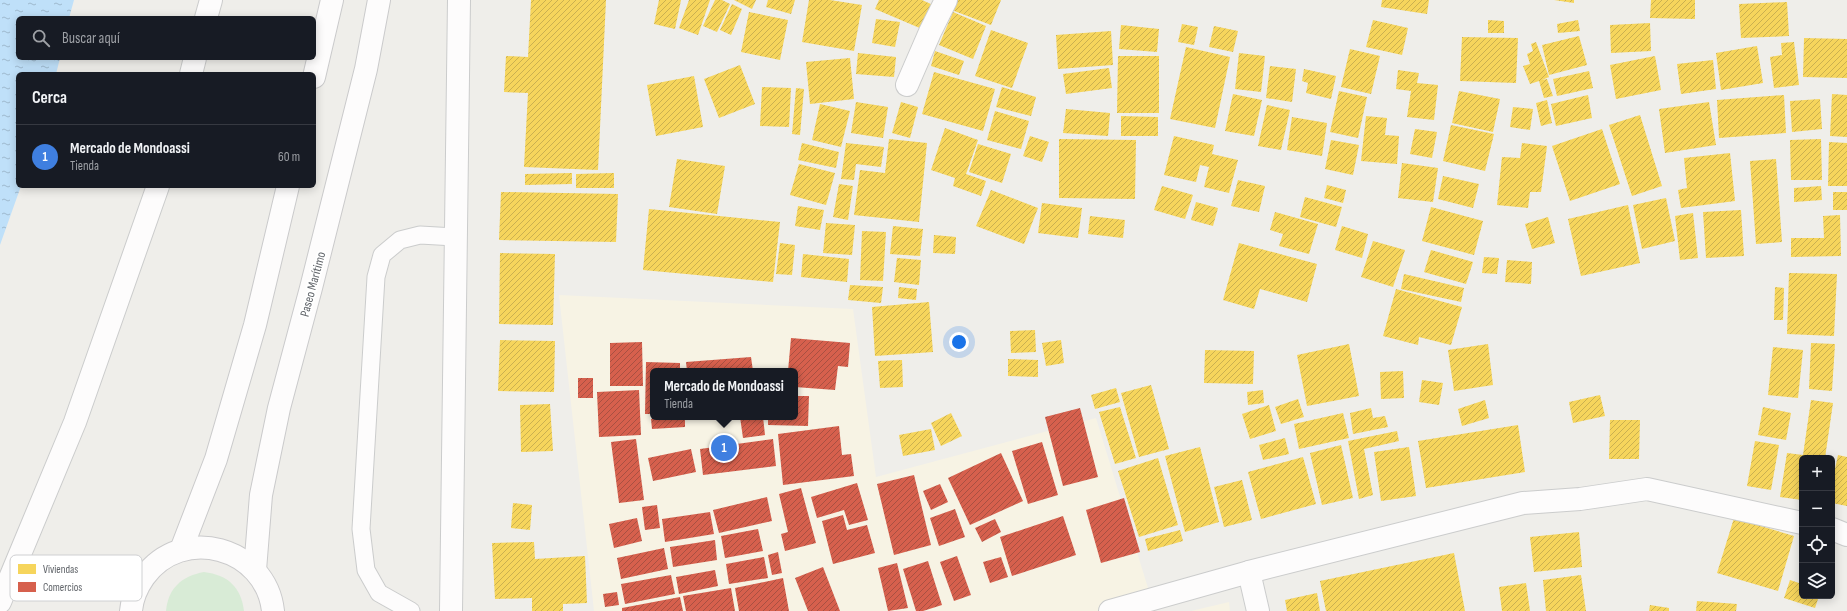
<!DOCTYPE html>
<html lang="es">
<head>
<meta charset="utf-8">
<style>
  body { margin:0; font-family:"Sofia Sans Condensed",sans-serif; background:#20242c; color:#f1f3f6 }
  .controls { position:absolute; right:12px; bottom:12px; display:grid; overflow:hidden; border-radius:6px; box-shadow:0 2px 10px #0003 }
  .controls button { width:36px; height:36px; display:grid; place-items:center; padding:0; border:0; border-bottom:1px solid #363941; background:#171b24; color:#f1f3f6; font:20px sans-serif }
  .you { position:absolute; left:959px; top:342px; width:14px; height:14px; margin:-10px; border:3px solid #fff; border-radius:50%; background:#1a73e8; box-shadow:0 0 0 6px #1a73e833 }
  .badge { display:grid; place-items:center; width:26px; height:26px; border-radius:50%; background:#ea580c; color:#fff; font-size:13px; font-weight:700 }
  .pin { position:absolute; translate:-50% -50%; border:2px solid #fff; box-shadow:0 1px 4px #0006 }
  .popup { position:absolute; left:650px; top:368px; width:148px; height:52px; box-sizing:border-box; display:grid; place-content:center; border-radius:6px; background:#171b24; filter:drop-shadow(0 1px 3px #0005); font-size:13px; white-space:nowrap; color:#9ea1a6 }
  .popup b { font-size:15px; color:#f1f3f6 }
  .popup::after { content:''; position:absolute; left:50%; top:100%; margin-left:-8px; border:8px solid transparent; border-top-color:#171b24 }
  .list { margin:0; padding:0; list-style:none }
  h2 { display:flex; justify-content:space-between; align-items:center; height:52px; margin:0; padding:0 16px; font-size:17px }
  h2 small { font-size:13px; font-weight:400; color:#9ea1a6 }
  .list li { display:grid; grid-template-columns:26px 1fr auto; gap:12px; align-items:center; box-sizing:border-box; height:64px; padding:0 16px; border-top:1px solid #363941 }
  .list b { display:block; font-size:15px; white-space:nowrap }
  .list p { margin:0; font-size:13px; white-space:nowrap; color:#9ea1a6 }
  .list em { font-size:13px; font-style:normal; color:#9ea1a6 }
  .icon { flex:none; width:22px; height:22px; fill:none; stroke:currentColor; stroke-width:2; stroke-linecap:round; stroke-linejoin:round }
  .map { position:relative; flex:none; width:1847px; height:611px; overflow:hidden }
  .search { position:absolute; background:#171b24; box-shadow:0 2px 10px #0003; left:16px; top:16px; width:300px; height:44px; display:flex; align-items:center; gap:10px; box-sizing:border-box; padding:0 14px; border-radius:6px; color:#9ea1a6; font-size:15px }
  .panel { position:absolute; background:#171b24; box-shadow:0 2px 10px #0003; left:16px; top:72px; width:300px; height:116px; border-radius:6px }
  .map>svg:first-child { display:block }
  .commercial { fill:#f7f3e4; fill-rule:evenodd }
  .green { fill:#d8ebd6 }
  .water { fill:url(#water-ripples) }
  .homes { fill:url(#homes-hatch) }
  .shops { fill:url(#shops-hatch) }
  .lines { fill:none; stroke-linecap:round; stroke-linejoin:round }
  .service-casing { stroke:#cbcccc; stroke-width:19 }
  .pedestrian-casing { stroke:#cbcccc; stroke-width:24 }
  .minor-casing { stroke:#cbcccc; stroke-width:24 }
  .tertiary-casing { stroke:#cbcccc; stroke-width:24 }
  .secondary-casing { stroke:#cacacb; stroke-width:24 }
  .service { stroke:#fdfcfc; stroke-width:17 }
  .pedestrian { stroke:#fdfcfc; stroke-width:22 }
  .minor { stroke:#fdfcfc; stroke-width:22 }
  .tertiary { stroke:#fdfcfc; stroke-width:22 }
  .secondary { stroke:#fdfcfc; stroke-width:22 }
  .labels { text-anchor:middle; stroke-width:4; stroke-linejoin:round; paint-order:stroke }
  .street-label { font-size:13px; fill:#5f6368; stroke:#fff }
  .key { fill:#fff; stroke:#cfd0d2; stroke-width:1 }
  .key-label { font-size:11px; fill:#5f6368 }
</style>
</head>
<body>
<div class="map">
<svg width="1847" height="611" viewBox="0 0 1847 611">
  <defs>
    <pattern id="water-ripples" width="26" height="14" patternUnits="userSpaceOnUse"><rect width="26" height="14" fill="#bfe0f9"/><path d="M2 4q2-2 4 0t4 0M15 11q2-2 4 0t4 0" fill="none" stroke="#9eb9cd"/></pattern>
    <pattern id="homes-hatch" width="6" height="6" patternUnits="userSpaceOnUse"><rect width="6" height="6" fill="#f6d55c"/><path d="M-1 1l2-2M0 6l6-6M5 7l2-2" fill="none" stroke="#cab050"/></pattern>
    <pattern id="shops-hatch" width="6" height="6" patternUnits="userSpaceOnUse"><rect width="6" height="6" fill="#d6604d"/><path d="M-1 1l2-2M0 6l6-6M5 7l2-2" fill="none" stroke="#a85042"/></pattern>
  </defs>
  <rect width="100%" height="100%" fill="#efeeea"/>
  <g class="commercial">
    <path d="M 559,295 L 853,309 L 876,477 L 1096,418 L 1155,611 L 594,611 ZM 653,371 L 795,371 L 795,417 L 653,417 Z"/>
    <path d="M 1229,602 L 1230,611 L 1191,611 Z"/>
  </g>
  <path class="green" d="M 204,572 C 228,575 241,587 244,611 L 166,611 C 168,588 182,576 204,572 Z"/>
  <path class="water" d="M 0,0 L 74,0 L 69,18 L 18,18 L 18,58 L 60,58 L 56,74 L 18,74 L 18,186 L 21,186 L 0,245 Z"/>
  <g class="homes">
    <path d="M 531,0 L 606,0 L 598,170 L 524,167 L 528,93 L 504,92 L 506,56 L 528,57 Z"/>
    <path d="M 659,0 L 681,0 L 675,29 L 654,24 Z"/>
    <path d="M 689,0 L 710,0 L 698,35 L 679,28 Z"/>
    <path d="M 715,0 L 722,0 L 730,4 L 717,32 L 703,26 Z"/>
    <path d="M 734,0 L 756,0 L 752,9 Z"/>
    <path d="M 768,0 L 795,0 L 791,14 L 766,7 Z"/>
    <path d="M 809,0 L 830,0 L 862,5 L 854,51 L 802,42 Z"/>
    <path d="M 879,0 L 922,0 L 933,5 L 922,29 L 875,9 Z"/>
    <path d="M 953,0 L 1001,0 L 991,25 L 949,9 Z"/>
    <path d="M 1382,0 L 1429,0 L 1427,14 L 1381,7 Z"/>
    <path d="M 1554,0 L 1574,0 L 1574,3 Z"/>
    <path d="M 1651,0 L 1695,0 L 1695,19 L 1650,18 Z"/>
    <path d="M 1787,2 L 1789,36 L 1741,38 L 1739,4 Z"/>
    <path d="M 732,4 L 742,9 L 731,35 L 720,30 Z"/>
    <path d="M 749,12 L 788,20 L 780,60 L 741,52 Z"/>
    <path d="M 953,12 L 986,26 L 973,59 L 939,45 Z"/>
    <path d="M 876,19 L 900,22 L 895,47 L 872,43 Z"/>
    <path d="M 1373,20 L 1408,28 L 1402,55 L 1366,47 Z"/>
    <path d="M 1488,20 L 1504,21 L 1504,33 L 1488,33 Z"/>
    <path d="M 1578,20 L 1580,31 L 1558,33 L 1557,24 Z"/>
    <path d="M 1650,23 L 1651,51 L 1611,53 L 1610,25 Z"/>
    <path d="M 1182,24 L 1198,27 L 1194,45 L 1178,42 Z"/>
    <path d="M 1121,25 L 1159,29 L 1157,52 L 1119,49 Z"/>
    <path d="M 1214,26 L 1238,31 L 1233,52 L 1209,47 Z"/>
    <path d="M 991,30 L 1028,43 L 1012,88 L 975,76 Z"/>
    <path d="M 1111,31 L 1113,65 L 1058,69 L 1056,35 Z"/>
    <path d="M 1579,36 L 1587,65 L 1549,75 L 1542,45 Z"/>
    <path d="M 1462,37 L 1518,38 L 1516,83 L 1460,81 Z"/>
    <path d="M 1804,38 L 1847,39 L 1847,78 L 1803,77 Z"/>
    <path d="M 1536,42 L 1549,77 L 1542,80 L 1547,79 L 1553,96 L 1544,98 L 1539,81 L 1530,84 L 1523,66 L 1530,64 L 1527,54 L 1533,51 L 1531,44 Z"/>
    <path d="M 1794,42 L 1799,85 L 1774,88 L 1770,57 L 1782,55 L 1781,43 Z"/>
    <path d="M 1757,46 L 1763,83 L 1721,90 L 1716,53 Z"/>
    <path d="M 1186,47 L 1230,57 L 1215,128 L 1170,119 Z"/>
    <path d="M 1350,49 L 1380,56 L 1371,94 L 1341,87 Z"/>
    <path d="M 935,51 L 964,61 L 959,75 L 931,66 Z"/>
    <path d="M 858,53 L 896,57 L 894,77 L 856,74 Z"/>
    <path d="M 1239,53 L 1265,56 L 1261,92 L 1235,89 Z"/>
    <path d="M 1118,56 L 1159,56 L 1159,113 L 1117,113 Z"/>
    <path d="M 1655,56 L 1661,90 L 1616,99 L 1610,65 Z"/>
    <path d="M 850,58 L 854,99 L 810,104 L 806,62 Z"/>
    <path d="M 1713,60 L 1716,89 L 1681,94 L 1677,64 Z"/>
    <path d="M 740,65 L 755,104 L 719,118 L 704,79 Z"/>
    <path d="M 1270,66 L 1296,69 L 1292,102 L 1266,98 Z"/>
    <path d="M 1109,68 L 1112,88 L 1066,94 L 1063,74 Z"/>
    <path d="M 1304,69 L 1336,76 L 1331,99 L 1306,93 L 1308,83 L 1302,81 Z"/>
    <path d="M 1398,70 L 1419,73 L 1417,83 L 1438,85 L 1434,120 L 1407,117 L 1411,91 L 1396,89 Z"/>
    <path d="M 1589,71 L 1593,88 L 1557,96 L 1553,79 Z"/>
    <path d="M 934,72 L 995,89 L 983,131 L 922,114 Z"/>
    <path d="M 694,76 L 703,127 L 656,136 L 647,85 Z"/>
    <path d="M 762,87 L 791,88 L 789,127 L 760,126 Z"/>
    <path d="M 1002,87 L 1036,97 L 1031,116 L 996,107 Z"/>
    <path d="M 796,88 L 804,89 L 800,135 L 792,134 Z"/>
    <path d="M 1339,91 L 1367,97 L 1358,138 L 1330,132 Z"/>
    <path d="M 1459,91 L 1500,99 L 1493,132 L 1452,123 Z"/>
    <path d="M 1233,94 L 1262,100 L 1254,136 L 1225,131 Z"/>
    <path d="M 1832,94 L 1847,95 L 1847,137 L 1830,136 Z"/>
    <path d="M 1588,95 L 1592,118 L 1556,126 L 1551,104 Z"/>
    <path d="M 1784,95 L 1786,133 L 1719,138 L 1717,100 Z"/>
    <path d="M 1820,99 L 1822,129 L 1792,132 L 1790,101 Z"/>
    <path d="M 1547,100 L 1552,123 L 1541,126 L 1536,103 Z"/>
    <path d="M 856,102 L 888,107 L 883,138 L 851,133 Z"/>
    <path d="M 901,102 L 918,107 L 910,138 L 892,133 Z"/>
    <path d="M 1709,102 L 1716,145 L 1665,153 L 1659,109 Z"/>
    <path d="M 820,104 L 850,111 L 841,147 L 812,140 Z"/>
    <path d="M 1267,105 L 1290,110 L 1281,150 L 1258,146 Z"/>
    <path d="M 1513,107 L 1533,109 L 1530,130 L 1510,127 Z"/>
    <path d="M 1066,109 L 1110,113 L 1108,136 L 1063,133 Z"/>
    <path d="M 995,111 L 1029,121 L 1021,149 L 987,140 Z"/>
    <path d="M 1640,115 L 1662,186 L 1632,196 L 1609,125 Z"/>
    <path d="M 1121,116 L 1158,117 L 1158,136 L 1121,136 Z"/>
    <path d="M 1366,116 L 1387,118 L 1385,135 L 1399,136 L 1397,164 L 1361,161 Z"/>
    <path d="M 1292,117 L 1327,123 L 1322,156 L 1287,150 Z"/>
    <path d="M 1451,125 L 1494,134 L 1485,171 L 1443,161 Z"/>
    <path d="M 945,128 L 978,140 L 966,174 L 986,181 L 981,196 L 953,186 L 955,178 L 931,170 Z"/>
    <path d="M 1415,129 L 1437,132 L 1432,158 L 1410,154 Z"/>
    <path d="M 1602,129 L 1620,184 L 1570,201 L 1552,146 Z"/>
    <path d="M 1030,136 L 1049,142 L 1042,162 L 1023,156 Z"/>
    <path d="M 1174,136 L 1214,145 L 1212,154 L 1238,160 L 1229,193 L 1204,187 L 1209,167 L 1200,165 L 1196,182 L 1164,175 Z"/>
    <path d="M 889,139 L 927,143 L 919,222 L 854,215 L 860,170 L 885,173 Z"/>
    <path d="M 1059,139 L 1136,140 L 1135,199 L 1059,198 Z"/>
    <path d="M 1821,139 L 1822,180 L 1791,180 L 1790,140 Z"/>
    <path d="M 1331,140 L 1359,145 L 1353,175 L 1325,169 Z"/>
    <path d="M 1829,142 L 1847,143 L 1847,186 L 1828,186 Z"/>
    <path d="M 802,143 L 839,152 L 836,168 L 798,160 Z"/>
    <path d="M 846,143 L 884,147 L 881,167 L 856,164 L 854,180 L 841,179 Z"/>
    <path d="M 1522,143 L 1547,146 L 1541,192 L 1530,192 L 1528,208 L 1497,205 L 1502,157 L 1520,158 Z"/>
    <path d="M 978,144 L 1011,154 L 1002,183 L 969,172 Z"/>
    <path d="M 1730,153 L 1735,201 L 1681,208 L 1678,190 L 1687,188 L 1684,158 Z"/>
    <path d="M 677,159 L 725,166 L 717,214 L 669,207 Z"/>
    <path d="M 1776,159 L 1782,242 L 1756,244 L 1750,161 Z"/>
    <path d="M 1402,163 L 1438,168 L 1433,202 L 1398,198 Z"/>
    <path d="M 799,164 L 835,173 L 826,205 L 790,195 Z"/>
    <path d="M 572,173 L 572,184 L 525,185 L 525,174 Z"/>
    <path d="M 614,173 L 614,188 L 576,188 L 576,174 Z"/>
    <path d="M 1443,176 L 1479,184 L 1473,208 L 1438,199 Z"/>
    <path d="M 1238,180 L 1265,186 L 1259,212 L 1231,206 Z"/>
    <path d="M 839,184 L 853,186 L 848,220 L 833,217 Z"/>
    <path d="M 1327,185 L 1346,190 L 1343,203 L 1324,198 Z"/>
    <path d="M 1162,186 L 1193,195 L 1185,219 L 1154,210 Z"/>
    <path d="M 1821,186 L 1822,200 L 1794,202 L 1794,188 Z"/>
    <path d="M 991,190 L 1038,208 L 1024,244 L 976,226 Z"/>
    <path d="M 501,192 L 618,194 L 616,242 L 499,240 Z"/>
    <rect x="1833" y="192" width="14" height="18"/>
    <path d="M 1305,197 L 1342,207 L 1336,227 L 1300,217 Z"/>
    <path d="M 1666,198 L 1675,241 L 1642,249 L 1633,205 Z"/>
    <path d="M 1196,202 L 1218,208 L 1213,226 L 1191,220 Z"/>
    <path d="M 1042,203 L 1082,208 L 1078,238 L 1038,233 Z"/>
    <path d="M 1628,205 L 1640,263 L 1581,276 L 1568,219 Z"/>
    <path d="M 798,206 L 824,210 L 820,230 L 795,226 Z"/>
    <path d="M 1431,207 L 1483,221 L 1474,255 L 1422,241 Z"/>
    <path d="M 649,209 L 780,222 L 773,282 L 643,270 Z"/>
    <path d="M 1741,210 L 1744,256 L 1706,258 L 1703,212 Z"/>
    <path d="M 1275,212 L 1318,224 L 1309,254 L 1279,246 L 1283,234 L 1270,230 Z"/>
    <path d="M 1693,213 L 1698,258 L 1680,260 L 1675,216 Z"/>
    <path d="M 1840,215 L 1841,256 L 1791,257 L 1791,238 L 1824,238 L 1823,216 Z"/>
    <path d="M 1090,216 L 1125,220 L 1123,238 L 1088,234 Z"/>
    <path d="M 1548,217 L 1555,243 L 1532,249 L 1525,224 Z"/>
    <path d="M 826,223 L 855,225 L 852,255 L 823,253 Z"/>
    <path d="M 893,226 L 923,229 L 920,256 L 890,254 Z"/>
    <path d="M 1342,226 L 1368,234 L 1362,258 L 1335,250 Z"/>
    <path d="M 862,231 L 886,232 L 883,281 L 860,280 Z"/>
    <path d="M 934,235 L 956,237 L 955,254 L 933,253 Z"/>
    <path d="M 1373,241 L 1405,250 L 1393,287 L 1361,277 Z"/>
    <path d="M 780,243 L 795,245 L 792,275 L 776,274 Z"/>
    <path d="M 1239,243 L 1317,264 L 1307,302 L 1260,289 L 1254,309 L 1223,300 Z"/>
    <path d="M 1431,250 L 1473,262 L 1466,284 L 1424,272 Z"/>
    <path d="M 500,253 L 555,254 L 553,325 L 499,324 Z"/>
    <path d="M 803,254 L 849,259 L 847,282 L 801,277 Z"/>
    <path d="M 1484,257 L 1499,258 L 1497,274 L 1482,273 Z"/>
    <path d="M 897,258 L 921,260 L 919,285 L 894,282 Z"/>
    <path d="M 1507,260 L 1532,262 L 1531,284 L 1505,282 Z"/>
    <path d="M 1789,273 L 1837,274 L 1834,336 L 1787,334 Z"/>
    <path d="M 1404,274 L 1464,288 L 1461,302 L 1401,289 Z"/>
    <path d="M 850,285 L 883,287 L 881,303 L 848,300 Z"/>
    <path d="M 899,287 L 917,289 L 916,300 L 898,298 Z"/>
    <path d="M 1775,287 L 1784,288 L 1783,320 L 1774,320 Z"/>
    <path d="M 1396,289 L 1462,307 L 1451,345 L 1419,337 L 1418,345 L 1383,336 Z"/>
    <path d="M 929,302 L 933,352 L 875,356 L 872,307 Z"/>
    <path d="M 1035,330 L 1036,352 L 1011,353 L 1010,331 Z"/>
    <path d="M 500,340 L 555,341 L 554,392 L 498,391 Z"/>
    <path d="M 1061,340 L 1064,363 L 1046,366 L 1042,343 Z"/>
    <path d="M 1811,343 L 1835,344 L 1832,391 L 1809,389 Z"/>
    <path d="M 1349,344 L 1359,396 L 1307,406 L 1297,355 Z"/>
    <path d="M 1488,344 L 1493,385 L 1454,391 L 1448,350 Z"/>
    <path d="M 1773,347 L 1803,350 L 1798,398 L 1768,395 Z"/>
    <path d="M 1205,350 L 1254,351 L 1253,384 L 1204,383 Z"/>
    <path d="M 1008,359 L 1038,360 L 1038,377 L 1008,376 Z"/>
    <path d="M 902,360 L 903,387 L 880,388 L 878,361 Z"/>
    <path d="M 1403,371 L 1404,398 L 1381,399 L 1380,372 Z"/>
    <path d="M 1422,380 L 1443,383 L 1439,405 L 1419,402 Z"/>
    <path d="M 1151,385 L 1169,449 L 1139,457 L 1121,393 Z"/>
    <path d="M 1116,388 L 1120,402 L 1095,409 L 1091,395 Z"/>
    <path d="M 1263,390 L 1264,403 L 1248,405 L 1247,392 Z"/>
    <path d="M 1600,395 L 1605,416 L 1573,423 L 1569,402 Z"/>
    <path d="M 1298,399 L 1304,417 L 1281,424 L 1275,407 Z"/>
    <path d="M 1485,400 L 1489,418 L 1462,426 L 1458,409 Z"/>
    <path d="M 1811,400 L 1833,403 L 1825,458 L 1802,458 L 1802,500 L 1780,497 L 1787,453 L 1803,455 Z"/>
    <path d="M 550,404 L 553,451 L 521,452 L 520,405 Z"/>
    <path d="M 1269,405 L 1276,431 L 1250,439 L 1242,414 Z"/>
    <path d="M 1120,407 L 1136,458 L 1115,464 L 1099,412 Z"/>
    <path d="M 1763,407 L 1791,413 L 1786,440 L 1758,435 Z"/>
    <path d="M 1371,408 L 1373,418 L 1385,416 L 1388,427 L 1353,434 L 1350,413 Z"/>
    <path d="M 951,413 L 962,436 L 941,446 L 931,423 Z"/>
    <path d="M 1343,413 L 1349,438 L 1299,449 L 1294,424 Z"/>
    <path d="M 1610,420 L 1640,420 L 1639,459 L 1609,459 Z"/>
    <path d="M 1518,425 L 1525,472 L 1426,488 L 1418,441 Z"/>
    <path d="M 931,429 L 935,450 L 903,456 L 899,435 Z"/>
    <path d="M 1397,431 L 1399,441 L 1364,449 L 1373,495 L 1359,499 L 1348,441 Z"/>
    <path d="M 1285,438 L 1289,454 L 1263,460 L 1259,445 Z"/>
    <path d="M 1755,441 L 1779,445 L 1771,490 L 1747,486 Z"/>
    <path d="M 1341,445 L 1353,498 L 1322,505 L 1310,453 Z"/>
    <path d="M 1200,447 L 1219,522 L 1185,532 L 1165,456 Z"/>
    <path d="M 1409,447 L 1416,496 L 1381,501 L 1374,452 Z"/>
    <path d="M 1838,455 L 1847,457 L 1847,506 L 1832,503 L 1832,483 Z"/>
    <path d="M 1303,457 L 1316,504 L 1261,519 L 1248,472 Z"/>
    <path d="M 1158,458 L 1178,525 L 1139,537 L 1118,471 Z"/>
    <path d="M 1242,480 L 1252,520 L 1224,527 L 1214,487 Z"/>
    <path d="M 513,503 L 532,505 L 530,530 L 511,528 Z"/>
    <path d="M 1734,518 L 1794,536 L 1778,591 L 1717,573 Z"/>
    <path d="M 1180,530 L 1183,541 L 1148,551 L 1145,539 Z"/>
    <path d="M 1579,532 L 1582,567 L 1534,572 L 1530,537 Z"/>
    <path d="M 534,542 L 535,559 L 585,556 L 587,603 L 563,604 L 563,611 L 532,611 L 532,598 L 495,599 L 492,543 Z"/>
    <path d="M 1454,553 L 1465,611 L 1326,611 L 1320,581 Z"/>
    <path d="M 1581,575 L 1586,611 L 1546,611 L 1543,580 Z"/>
    <path d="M 1790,580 L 1802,584 L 1802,596 L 1819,596 L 1815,608 L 1784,598 Z"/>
    <path d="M 1526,583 L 1530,611 L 1502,611 L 1499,587 Z"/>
    <path d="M 1317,593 L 1320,611 L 1287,611 L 1285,600 Z"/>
    <path d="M 1697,601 L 1737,604 L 1736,611 L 1696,611 Z"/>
    <path d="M 1650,605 L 1669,608 L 1669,611 L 1649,611 Z"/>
  </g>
  <g class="shops">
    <path d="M 791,338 L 850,343 L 848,367 L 838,366 L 835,390 L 795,387 L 795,371 L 788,371 Z"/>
    <path d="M 642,342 L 643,386 L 610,386 L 610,343 Z"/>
    <path d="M 751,357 L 753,371 L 687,371 L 686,362 Z"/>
    <path d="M 646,362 L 680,363 L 680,371 L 653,371 L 653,414 L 645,414 Z"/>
    <rect x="578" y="378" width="15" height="20"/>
    <path d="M 639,390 L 641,435 L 599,437 L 597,392 Z"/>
    <path d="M 795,396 L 809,396 L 808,426 L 768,425 L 768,417 L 795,417 Z"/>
    <path d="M 1080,408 L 1098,477 L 1063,486 L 1045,417 Z"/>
    <path d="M 740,417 L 763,417 L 765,435 L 743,438 Z"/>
    <path d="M 685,418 L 685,427 L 652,429 L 651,419 Z"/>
    <path d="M 839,426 L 842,455 L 851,454 L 854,476 L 783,485 L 778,434 Z"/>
    <path d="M 636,439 L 644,500 L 619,503 L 611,442 Z"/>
    <path d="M 773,439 L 776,466 L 703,475 L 700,449 Z"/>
    <path d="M 1042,442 L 1058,495 L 1028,504 L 1012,451 Z"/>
    <path d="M 691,449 L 696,472 L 653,481 L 648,458 Z"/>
    <path d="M 1001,453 L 1023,501 L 970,525 L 948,478 Z"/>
    <path d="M 914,475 L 931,545 L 894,555 L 877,484 Z"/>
    <path d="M 857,483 L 868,520 L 849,525 L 844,510 L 817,518 L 811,497 Z"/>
    <path d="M 940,484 L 948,502 L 931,510 L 923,491 Z"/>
    <path d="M 801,488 L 816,543 L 785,551 L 781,534 L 788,532 L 779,494 Z"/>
    <path d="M 767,497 L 772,521 L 719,533 L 713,510 Z"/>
    <path d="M 1124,498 L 1140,552 L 1101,563 L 1086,510 Z"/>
    <path d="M 657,505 L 660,528 L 645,530 L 642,507 Z"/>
    <path d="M 955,509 L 965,537 L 939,546 L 930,518 Z"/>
    <path d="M 710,512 L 714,534 L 665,542 L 662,519 Z"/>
    <path d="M 843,515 L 847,530 L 867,525 L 875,553 L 833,564 L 822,521 Z"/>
    <path d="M 1063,516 L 1076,555 L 1012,576 L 1000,537 Z"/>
    <path d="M 637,518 L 642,541 L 614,548 L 609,524 Z"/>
    <path d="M 995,519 L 1001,532 L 982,542 L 975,528 Z"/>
    <path d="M 758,529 L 763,551 L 725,558 L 721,536 Z"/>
    <path d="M 715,540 L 717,560 L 673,567 L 670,547 Z"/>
    <path d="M 664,548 L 668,569 L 621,579 L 617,558 Z"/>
    <path d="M 778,552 L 782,573 L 772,575 L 768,555 Z"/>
    <path d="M 957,556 L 971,595 L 954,601 L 940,562 Z"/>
    <path d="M 764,557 L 768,578 L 729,584 L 726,564 Z"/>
    <path d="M 1001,557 L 1008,577 L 990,583 L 983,562 Z"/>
    <path d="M 928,561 L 942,605 L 923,611 L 916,611 L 903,569 Z"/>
    <path d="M 897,563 L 908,608 L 888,611 L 878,568 Z"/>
    <path d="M 823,567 L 840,611 L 808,611 L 795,578 Z"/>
    <path d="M 715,570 L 718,586 L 679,594 L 676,577 Z"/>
    <path d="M 671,575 L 675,594 L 625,604 L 621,584 Z"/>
    <path d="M 783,578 L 789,611 L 739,611 L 735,588 Z"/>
    <path d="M 731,588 L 735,611 L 686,611 L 683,596 Z"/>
    <path d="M 617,592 L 619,605 L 605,607 L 603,594 Z"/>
    <path d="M 680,597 L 683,611 L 622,611 L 622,608 Z"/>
  </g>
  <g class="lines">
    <g class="service-casing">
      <path id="service" d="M 411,611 L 379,593 L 366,570 L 361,529 L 376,277 L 382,255 L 400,240 L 420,235 L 455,237"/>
    </g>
    <g class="pedestrian-casing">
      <g id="pedestrian">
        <path d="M 206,18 L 211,0"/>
        <path d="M 191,74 L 195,58"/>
        <path d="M 0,602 L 75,422 L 158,186"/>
      </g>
    </g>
    <g class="minor-casing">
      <g id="minor">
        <path d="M 907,85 L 930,32 L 946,0"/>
        <path d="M 1249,572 L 1258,611"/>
        <path d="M 451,611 L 459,0"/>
      </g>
    </g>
    <g class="tertiary-casing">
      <g id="tertiary">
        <path d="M 1832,529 L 1847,535"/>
        <path d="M 1110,611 L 1249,572 L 1523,503 L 1580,499 L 1647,489 L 1802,523"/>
      </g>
    </g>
    <g class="secondary-casing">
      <g id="secondary">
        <path d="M 314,77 L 332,0"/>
        <path d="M 181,550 L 216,459 L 255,325 L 288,186"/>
        <path d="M 255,570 L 261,495 L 279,408 L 311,288 L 366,69 L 379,0"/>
        <path d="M 131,611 C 132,598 137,587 144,577 C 182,524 266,547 273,611"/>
      </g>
    </g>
    <use href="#service" class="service"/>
    <use href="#pedestrian" class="pedestrian"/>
    <use href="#minor" class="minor"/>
    <use href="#tertiary" class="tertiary"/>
    <use href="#secondary" class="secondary"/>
  </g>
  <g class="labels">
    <g class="street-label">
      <text transform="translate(312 284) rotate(-75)" y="5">Paseo Marítimo</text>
    </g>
  </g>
  <rect x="10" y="555" width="132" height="46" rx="6" class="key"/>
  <rect x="18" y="564" width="18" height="10" fill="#f6d55c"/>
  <rect x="18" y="582" width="18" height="10" fill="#d6604d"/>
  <g class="key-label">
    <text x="43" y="573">Viviendas</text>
    <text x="43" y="591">Comercios</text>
  </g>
</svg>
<div class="controls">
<button>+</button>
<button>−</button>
<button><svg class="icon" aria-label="locate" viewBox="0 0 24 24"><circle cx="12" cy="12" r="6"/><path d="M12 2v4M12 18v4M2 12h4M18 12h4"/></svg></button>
<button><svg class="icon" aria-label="layers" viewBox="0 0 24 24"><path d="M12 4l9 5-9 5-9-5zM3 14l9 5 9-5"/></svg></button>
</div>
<div class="you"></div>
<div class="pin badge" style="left:724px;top:448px;background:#3f7fe0">1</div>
<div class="popup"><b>Mercado de Mondoassi</b>Tienda</div>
<div class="search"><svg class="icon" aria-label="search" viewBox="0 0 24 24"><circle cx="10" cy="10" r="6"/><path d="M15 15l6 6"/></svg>Buscar aquí</div>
<section class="panel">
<h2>Cerca<small></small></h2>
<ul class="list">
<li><span class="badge" style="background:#3f7fe0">1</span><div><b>Mercado de Mondoassi</b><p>Tienda</p></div><em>60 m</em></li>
</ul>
</section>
</div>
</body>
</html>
